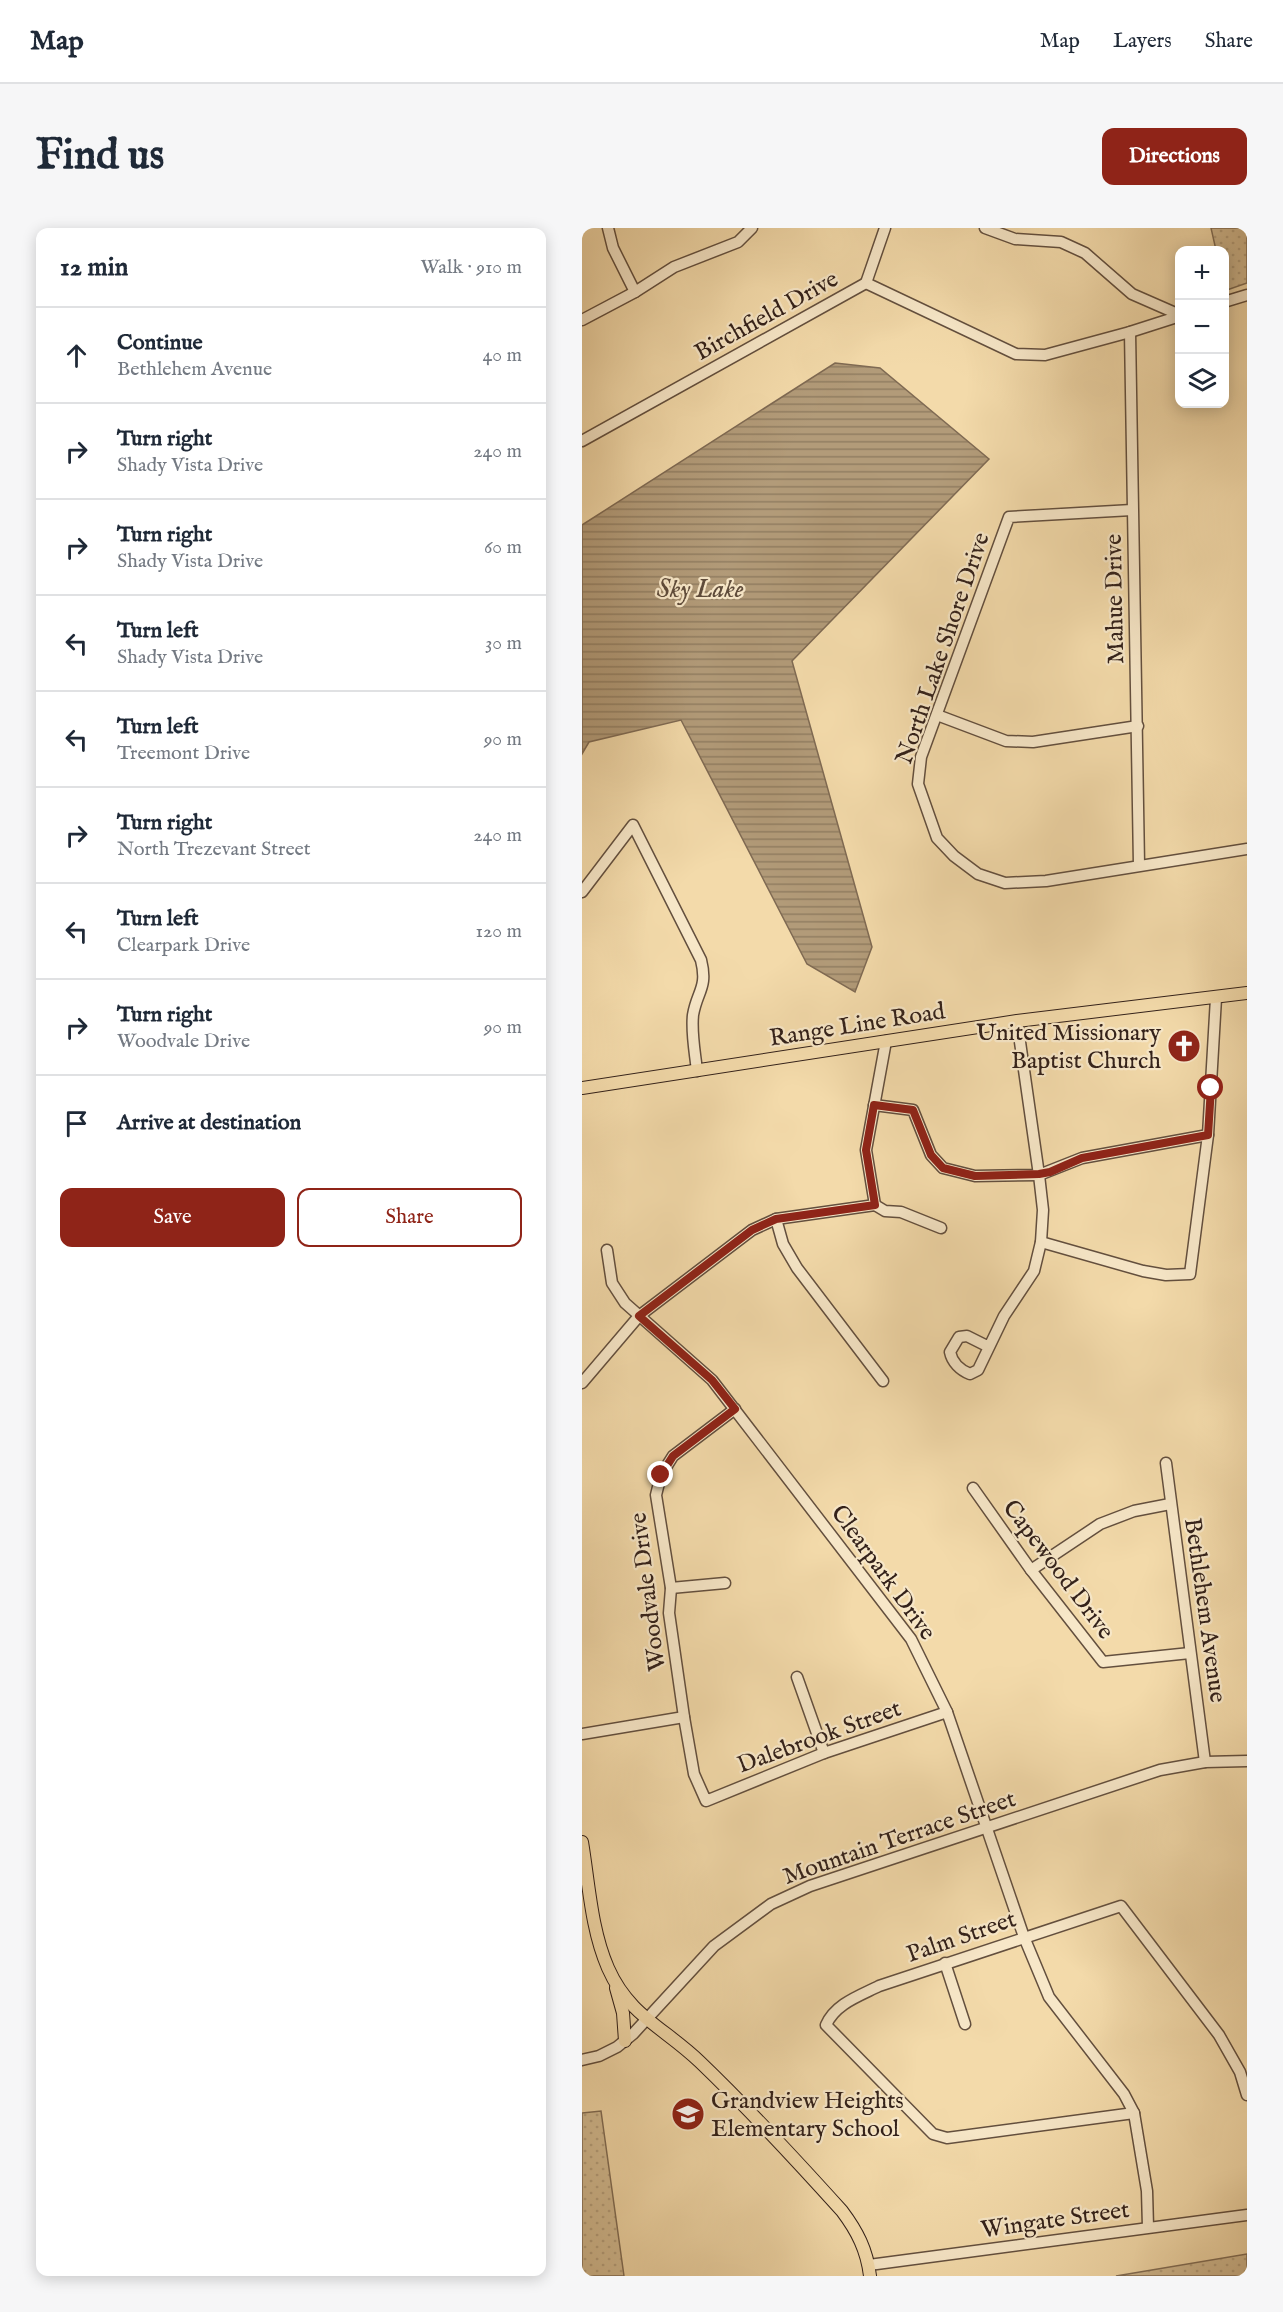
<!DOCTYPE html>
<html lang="en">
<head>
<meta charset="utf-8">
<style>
  body { margin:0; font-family:"IM FELL English",serif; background:#f6f6f7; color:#1f2937 }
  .controls { position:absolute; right:18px; top:18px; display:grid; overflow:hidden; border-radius:12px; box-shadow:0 3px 15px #0003 }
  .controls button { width:54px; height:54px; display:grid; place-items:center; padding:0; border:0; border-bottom:2px solid #e0e1e3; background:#fff; color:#1f2937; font:30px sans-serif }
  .stop { position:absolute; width:18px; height:18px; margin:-14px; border:4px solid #8f2418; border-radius:50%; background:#fff }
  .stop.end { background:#8f2418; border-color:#fff; box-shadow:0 2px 6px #0008 }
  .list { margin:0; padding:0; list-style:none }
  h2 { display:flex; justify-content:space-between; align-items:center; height:78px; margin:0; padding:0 24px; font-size:26px }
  h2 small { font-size:20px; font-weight:400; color:#747a83 }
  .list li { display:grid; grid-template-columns:39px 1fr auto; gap:18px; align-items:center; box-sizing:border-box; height:96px; padding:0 24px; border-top:2px solid #e0e1e3 }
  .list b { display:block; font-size:22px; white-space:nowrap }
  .list p { margin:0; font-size:20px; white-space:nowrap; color:#747a83 }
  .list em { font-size:20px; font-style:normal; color:#747a83 }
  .actions { display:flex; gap:12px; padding:18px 24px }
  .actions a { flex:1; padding:14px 0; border:2px solid #8f2418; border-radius:12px; text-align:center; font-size:21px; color:#8f2418 }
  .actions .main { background:#8f2418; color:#fff }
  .icon { flex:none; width:33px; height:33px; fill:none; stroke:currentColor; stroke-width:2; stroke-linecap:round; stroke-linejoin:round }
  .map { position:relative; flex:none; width:665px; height:2048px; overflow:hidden; border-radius:12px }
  header { display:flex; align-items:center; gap:36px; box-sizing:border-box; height:84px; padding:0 30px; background:#fff; border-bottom:2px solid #e0e1e3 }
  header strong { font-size:28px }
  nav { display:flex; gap:33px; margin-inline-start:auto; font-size:21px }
  .intro { display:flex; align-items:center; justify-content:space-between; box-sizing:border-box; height:144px; padding:0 36px }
  h1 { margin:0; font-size:42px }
  .button { padding:15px 27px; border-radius:12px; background:#8f2418; color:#fff; font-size:21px; font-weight:700 }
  main { display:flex; gap:36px; padding:0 36px }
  aside { flex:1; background:#fff; border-radius:12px; box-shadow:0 3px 15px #0003 }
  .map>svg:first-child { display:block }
  .park { fill:url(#park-dots); stroke:#826e56; stroke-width:1.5 }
  .water { fill:url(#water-rules); stroke:#7f6a53; stroke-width:1.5 }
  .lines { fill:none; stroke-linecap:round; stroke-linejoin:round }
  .minor-casing { stroke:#634f3e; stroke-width:13 }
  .major-casing { stroke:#33211a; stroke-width:14 }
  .minor { stroke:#f7e7c8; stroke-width:10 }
  .major { stroke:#f3daaa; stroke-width:12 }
  .route { stroke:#8f2418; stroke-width:8 }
  .labels { text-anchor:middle; stroke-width:4.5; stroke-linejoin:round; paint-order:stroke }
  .street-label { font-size:24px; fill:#33211a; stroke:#f7e7c8 }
  .poi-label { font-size:24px; fill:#33211a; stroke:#f7e7c8; text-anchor:end }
  .water-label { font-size:26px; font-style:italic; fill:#5f4c3b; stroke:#f7e7c8 }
</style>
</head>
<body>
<header>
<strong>Map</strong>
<nav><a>Map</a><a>Layers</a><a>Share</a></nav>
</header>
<div class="intro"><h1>Find us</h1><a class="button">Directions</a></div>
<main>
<aside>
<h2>12 min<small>Walk · 910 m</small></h2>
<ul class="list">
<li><svg class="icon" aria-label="ahead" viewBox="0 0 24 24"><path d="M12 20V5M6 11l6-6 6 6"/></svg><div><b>Continue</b><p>Bethlehem Avenue</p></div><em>40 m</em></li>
<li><svg class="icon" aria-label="right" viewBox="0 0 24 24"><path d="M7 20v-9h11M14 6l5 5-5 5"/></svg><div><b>Turn right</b><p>Shady Vista Drive</p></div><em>240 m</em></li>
<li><svg class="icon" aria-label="right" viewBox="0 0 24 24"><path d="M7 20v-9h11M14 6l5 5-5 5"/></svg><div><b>Turn right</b><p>Shady Vista Drive</p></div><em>60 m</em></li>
<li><svg class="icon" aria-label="left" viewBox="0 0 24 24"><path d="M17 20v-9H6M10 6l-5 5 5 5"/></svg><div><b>Turn left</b><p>Shady Vista Drive</p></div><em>30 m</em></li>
<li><svg class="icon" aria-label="left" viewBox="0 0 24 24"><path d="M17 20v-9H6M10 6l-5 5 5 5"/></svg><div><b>Turn left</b><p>Treemont Drive</p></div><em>90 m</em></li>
<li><svg class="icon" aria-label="right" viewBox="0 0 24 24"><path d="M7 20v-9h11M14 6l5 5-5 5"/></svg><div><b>Turn right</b><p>North Trezevant Street</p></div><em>240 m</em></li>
<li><svg class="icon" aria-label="left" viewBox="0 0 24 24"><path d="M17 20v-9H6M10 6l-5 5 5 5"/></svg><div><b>Turn left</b><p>Clearpark Drive</p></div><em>120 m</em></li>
<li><svg class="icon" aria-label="right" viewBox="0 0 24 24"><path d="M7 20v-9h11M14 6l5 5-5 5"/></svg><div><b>Turn right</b><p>Woodvale Drive</p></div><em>90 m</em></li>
<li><svg class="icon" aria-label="arrive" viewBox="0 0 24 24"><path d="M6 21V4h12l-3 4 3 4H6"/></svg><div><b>Arrive at destination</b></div></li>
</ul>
<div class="actions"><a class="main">Save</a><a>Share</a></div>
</aside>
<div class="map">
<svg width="665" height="2048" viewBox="0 0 665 2048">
  <defs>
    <pattern id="park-dots" width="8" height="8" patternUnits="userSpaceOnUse" patternTransform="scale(1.5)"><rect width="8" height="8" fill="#d2bb92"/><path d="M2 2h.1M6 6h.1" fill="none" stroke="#b5a07d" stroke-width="1.8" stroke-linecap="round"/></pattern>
    <pattern id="water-rules" width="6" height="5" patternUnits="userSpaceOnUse" patternTransform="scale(1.5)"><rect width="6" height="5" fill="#b29b79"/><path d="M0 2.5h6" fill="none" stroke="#917e62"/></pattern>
  </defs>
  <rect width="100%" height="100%" fill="#f3daaa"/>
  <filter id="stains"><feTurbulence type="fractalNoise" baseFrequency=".00333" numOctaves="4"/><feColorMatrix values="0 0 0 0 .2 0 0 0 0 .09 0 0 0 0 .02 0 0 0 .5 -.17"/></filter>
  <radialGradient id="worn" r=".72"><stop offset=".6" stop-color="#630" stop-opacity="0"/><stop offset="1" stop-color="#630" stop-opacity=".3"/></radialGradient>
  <g class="park">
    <path d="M 629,0 L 665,0 L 665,55 L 645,62 L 643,53 L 642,22 L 634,22 Z"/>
    <path d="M 19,1883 L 42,2048 L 0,2048 L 0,1885 Z"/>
    <path d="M 665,2026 L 665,2048 L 534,2048 Z"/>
  </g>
  <path class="water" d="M 253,135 L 298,140 L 407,231 L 210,433 L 290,719 L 273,764 L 225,736 L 99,492 L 7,514 L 0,526 L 0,297 Z"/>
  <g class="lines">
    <g class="minor-casing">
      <g id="minor">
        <path d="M 26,0 L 31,20 L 53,64"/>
        <path d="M 403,0 L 433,11 L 479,14 L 503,25 L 550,66 L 598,87"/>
        <path d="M 284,55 L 434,126 L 463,127 L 548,104 L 598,88"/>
        <path d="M 284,55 L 303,0"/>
        <path d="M 642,74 L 665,67"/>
        <path d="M 0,92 L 53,64 L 92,39 L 156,14 L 170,0"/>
        <path d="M 548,104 L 557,637"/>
        <path d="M 0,213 L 284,55"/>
        <path d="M 550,282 L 427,289 L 339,529 L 336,556 L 355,610 L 372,628 L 396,646 L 423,655 L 464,653 L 665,621"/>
        <path d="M 355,487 L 424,513 L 451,514 L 556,498"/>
        <path d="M 0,664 L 51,597 L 119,732 C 126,760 115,763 111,787 C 109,805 113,824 115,843"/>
        <path d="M 292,877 L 331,882 L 349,927 L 361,940 L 393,948 L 457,947 L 500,930 L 626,907"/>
        <path d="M 293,977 L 284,922 L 304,813"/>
        <path d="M 293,977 L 303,983 L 319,984 L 359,1000"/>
        <path d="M 194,991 L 201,1016 L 215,1040 L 301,1153"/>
        <path d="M 459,1014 L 561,1043 L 584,1047 L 608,1046 L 626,907 L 634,770"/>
        <path d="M 25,1022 L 30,1055 L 43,1075 L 130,1152 L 329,1411 L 365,1484 L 442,1709 L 467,1769 L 542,1866 L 552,1885 L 565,1963 L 566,1999"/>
        <path d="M 407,1119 L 385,1108 L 377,1109 L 368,1124 C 370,1134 378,1142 388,1146 L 396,1142 L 422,1088 L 452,1043 L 459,1014 L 461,982 L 457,947 L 435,793"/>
        <path d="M 0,1155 L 57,1088 L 170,1002 L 194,991 L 293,977"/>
        <path d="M 153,1181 L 91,1228 L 79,1247 L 74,1267 L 89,1360 L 87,1385 L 102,1489 L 112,1546 L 124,1573 L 242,1525 L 365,1484"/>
        <path d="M 584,1235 L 623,1534"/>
        <path d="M 391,1260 L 449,1342 L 521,1434 L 608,1425"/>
        <path d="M 449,1342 L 518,1296 L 552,1283 L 588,1276"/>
        <path d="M 89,1360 L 143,1355"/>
        <path d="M 215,1449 L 242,1525"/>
        <path d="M 0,1506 L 102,1489"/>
        <path d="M 363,1735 L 383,1796"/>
        <path d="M 0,1832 L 17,1828 L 35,1819 L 51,1806 L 132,1718 L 189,1676 L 228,1658 L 578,1542 L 623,1534 L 665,1533"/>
        <path d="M 552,1885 L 365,1910 L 351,1906 L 244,1797 C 253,1776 277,1768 297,1758 L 539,1678 L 637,1807 L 658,1844 L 665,1867"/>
        <path d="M 287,2037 L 665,1987"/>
      </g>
    </g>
    <g class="major-casing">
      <g id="major">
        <path d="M 0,860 L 435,793 L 665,765"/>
        <path d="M 0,1614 C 7,1656 9,1701 26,1740 C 47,1788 83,1800 118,1834 C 167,1881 214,1932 260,1983 C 275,2003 285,2022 288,2048"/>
        <path d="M 34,1760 L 41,1785 L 43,1813"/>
      </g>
    </g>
    <use href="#minor" class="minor"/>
    <use href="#major" class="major"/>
  </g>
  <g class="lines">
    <path class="route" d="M 79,1247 L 91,1228 L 153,1181 L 130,1152 L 57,1088 L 170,1002 L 194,991 L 293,977 L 284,922 L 292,877 L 331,882 L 349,927 L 361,940 L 393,948 L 457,946 L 468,944 L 500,930 L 626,907 L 629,860"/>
  </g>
  <defs>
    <g id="church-disc" transform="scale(1.725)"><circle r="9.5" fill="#8f2418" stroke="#f7e7c8"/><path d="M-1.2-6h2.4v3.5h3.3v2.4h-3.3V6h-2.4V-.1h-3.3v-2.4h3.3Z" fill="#fff"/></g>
    <g id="school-disc" transform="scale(1.725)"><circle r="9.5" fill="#8f2418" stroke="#f7e7c8"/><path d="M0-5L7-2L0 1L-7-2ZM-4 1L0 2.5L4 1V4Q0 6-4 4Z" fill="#fff"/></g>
  </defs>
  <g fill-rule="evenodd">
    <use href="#church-disc" x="602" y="818"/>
    <use href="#school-disc" x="106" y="1886"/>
  </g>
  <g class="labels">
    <g class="street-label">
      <text transform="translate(184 87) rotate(-29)" y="8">Birchfield Drive</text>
      <text transform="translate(532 371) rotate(-91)" y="8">Mahue Drive</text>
      <text transform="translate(360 420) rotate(-71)" y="8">North Lake Shore Drive</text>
      <text transform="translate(275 796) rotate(-9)" y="8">Range Line Road</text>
      <text transform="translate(477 1341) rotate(53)" y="8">Capewood Drive</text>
      <text transform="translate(302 1344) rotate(54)" y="8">Clearpark Drive</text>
      <text transform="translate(65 1364) rotate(-97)" y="8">Woodvale Drive</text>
      <text transform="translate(624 1382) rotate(82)" y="8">Bethlehem Avenue</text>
      <text transform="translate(237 1508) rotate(-20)" y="8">Dalebrook Street</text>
      <text transform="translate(317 1609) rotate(-19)" y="8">Mountain Terrace Street</text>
      <text transform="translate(379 1708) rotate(-19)" y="8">Palm Street</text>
      <text transform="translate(473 1991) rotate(-8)" y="8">Wingate Street</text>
    </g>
    <g class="poi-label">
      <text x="579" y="812">United Missionary<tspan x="579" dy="28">Baptist Church</tspan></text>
      <text x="129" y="1880" text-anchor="start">Grandview Heights<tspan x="129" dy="28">Elementary School</tspan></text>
    </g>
    <g class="water-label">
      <text x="118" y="369">Sky Lake</text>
    </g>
  </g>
  <rect width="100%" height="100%" filter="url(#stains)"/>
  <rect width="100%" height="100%" fill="url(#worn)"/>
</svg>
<div class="controls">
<button>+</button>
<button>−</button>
<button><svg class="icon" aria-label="layers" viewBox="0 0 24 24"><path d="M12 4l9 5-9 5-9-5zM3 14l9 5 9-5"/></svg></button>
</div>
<div class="stop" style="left:629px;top:860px"></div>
<div class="stop end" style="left:79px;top:1247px"></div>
</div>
</main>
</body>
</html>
